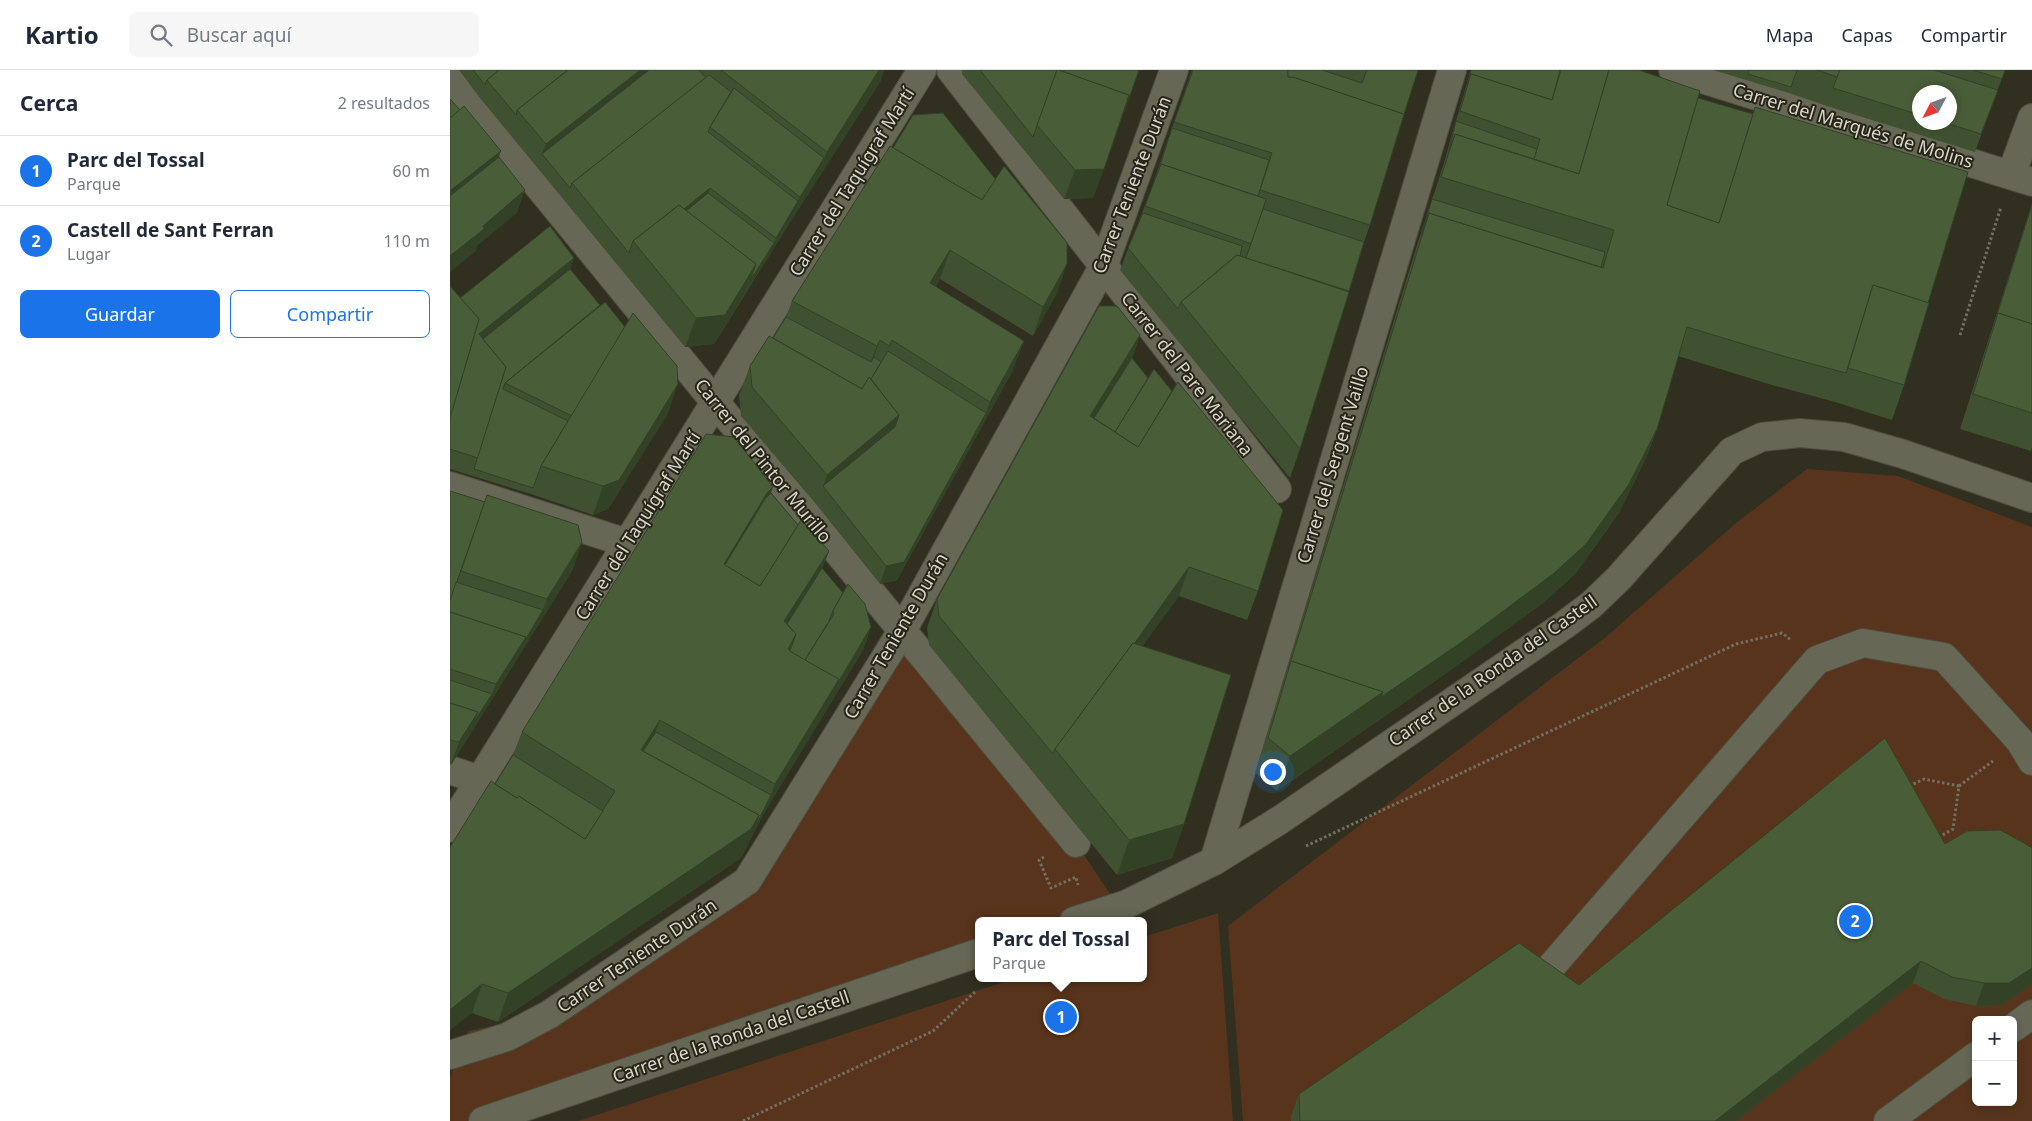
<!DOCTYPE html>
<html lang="es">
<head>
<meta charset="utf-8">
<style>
  body { margin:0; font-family:"Noto Sans",sans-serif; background:#f6f6f7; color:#1f2937 }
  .controls { position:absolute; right:15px; bottom:15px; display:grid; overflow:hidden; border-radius:8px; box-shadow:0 2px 8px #0003 }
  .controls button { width:45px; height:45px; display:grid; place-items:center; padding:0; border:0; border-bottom:1px solid #e0e1e3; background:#fff; color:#1f2937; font:25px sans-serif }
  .compass { position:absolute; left:1462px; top:15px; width:45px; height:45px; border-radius:50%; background:#fff; box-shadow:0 2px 8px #0003; rotate:229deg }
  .you { position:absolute; left:822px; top:701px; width:18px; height:18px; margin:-12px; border:4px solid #fff; border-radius:50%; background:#1a73e8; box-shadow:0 0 0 8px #1a73e833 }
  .badge { display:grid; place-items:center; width:32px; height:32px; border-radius:50%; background:#1a73e8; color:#fff; font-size:16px; font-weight:700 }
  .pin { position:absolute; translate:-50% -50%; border:2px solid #fff; box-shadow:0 1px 5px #0006 }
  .popup { position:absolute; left:525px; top:847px; width:172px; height:65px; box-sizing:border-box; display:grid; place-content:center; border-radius:8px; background:#fff; filter:drop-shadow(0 1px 4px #0005); font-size:16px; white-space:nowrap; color:#747a83 }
  .popup b { font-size:19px; color:#1f2937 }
  .popup::after { content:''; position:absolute; left:50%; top:100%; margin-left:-10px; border:10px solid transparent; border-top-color:#fff }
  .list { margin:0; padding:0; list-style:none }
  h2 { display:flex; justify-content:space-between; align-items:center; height:65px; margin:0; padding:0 20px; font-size:21px }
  h2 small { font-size:16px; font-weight:400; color:#747a83 }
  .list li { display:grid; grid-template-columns:32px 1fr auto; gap:15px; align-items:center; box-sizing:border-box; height:70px; padding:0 20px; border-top:1px solid #e0e1e3 }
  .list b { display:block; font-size:19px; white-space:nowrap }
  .list p { margin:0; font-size:16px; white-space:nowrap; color:#747a83 }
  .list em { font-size:16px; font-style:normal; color:#747a83 }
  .actions { display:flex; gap:10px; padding:15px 20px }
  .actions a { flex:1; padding:11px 0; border:1px solid #1a73e8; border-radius:8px; text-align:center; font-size:18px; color:#1a73e8 }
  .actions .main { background:#1a73e8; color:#fff }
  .icon { flex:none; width:28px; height:28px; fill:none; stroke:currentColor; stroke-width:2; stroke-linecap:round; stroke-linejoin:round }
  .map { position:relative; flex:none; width:1582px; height:1051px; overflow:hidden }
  header { display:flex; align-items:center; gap:30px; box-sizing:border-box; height:70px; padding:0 25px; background:#fff; border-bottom:1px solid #e0e1e3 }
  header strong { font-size:24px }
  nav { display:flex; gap:28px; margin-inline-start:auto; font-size:18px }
  .search { width:350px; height:45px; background:#f6f6f7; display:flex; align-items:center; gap:12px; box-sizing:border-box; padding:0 18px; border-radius:8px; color:#747a83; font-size:19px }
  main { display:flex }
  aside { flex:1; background:#fff }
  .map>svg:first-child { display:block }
  .green { fill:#58341c; fill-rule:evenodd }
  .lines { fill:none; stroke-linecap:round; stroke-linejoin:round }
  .minor-casing { stroke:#4d4d3f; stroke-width:30 }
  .path { stroke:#717063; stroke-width:3; stroke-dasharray:2.5 2.5; stroke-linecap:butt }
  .minor { stroke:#676756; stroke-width:28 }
  .wall { fill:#3f5130; fill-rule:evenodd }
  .shaded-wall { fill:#334227 }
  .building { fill:#495e38; stroke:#334227 }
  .labels { text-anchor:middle; stroke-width:4; stroke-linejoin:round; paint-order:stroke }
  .street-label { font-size:18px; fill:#d7d7cd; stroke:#262516 }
</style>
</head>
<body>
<header>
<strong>Kartio</strong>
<div class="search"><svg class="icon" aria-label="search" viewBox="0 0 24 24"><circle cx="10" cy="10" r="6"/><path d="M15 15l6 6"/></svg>Buscar aquí</div>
<nav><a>Mapa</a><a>Capas</a><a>Compartir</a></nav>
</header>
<main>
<aside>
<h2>Cerca<small>2 resultados</small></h2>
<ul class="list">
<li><span class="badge">1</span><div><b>Parc del Tossal</b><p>Parque</p></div><em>60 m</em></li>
<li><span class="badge">2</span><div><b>Castell de Sant Ferran</b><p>Lugar</p></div><em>110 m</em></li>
</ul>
<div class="actions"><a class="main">Guardar</a><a>Compartir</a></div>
</aside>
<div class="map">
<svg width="1582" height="1051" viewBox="0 0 1582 1051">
  <rect width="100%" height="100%" fill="#302f20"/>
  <g class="green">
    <path d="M 1357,399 L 1448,406 L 1582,457 L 1582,1051 L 793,1051 L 778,856 L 1157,566 L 1286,453 ZM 1526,950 L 1563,950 L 1563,1032 L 1526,1032 Z"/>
    <path d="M 452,561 L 626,773 L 669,837 L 624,851 L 528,851 L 528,883 L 33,1051 L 0,1051 L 0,1008 L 18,961 L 100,944 L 297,811 Z"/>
    <path d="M 768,843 L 783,1051 L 128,1051 L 566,908 L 694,908 L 694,867 Z"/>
  </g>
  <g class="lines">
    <g class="minor-casing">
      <g id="minor">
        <path d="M 501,0 L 827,419"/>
        <path d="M 1223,0 L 1582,112"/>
        <path d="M 0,8 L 626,773"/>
        <path d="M 1561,105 L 1582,48"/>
        <path d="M 0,416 L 177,473"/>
        <path d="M 0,700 L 30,710"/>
        <path d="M 0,758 L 472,0"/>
        <path d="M 764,791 L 1002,0"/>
        <path d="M 624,851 L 677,834 L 764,791 L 830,750 L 1113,556 L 1141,535 L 1169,508 L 1282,381 L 1312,367 L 1350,363 L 1394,367 L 1453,384 L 1582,428"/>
        <path d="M 1087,913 L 1367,590 L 1413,573 L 1494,587 L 1570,671 L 1582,691"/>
        <path d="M 1563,958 L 1582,944"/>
        <path d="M 0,985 L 57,967 L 100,944 L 297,811 L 452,561 L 653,197 L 724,0"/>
        <path d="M 33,1051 L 528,883"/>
        <path d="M 1438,1051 L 1526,986"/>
      </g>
    </g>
    <g class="path">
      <path d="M 1510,265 L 1551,137"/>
      <path d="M 1459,716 L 1474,709 L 1509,716 L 1503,759 L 1489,767"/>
      <path d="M 1509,716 L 1543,691"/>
      <path d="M 856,776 L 1286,574 L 1332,563 L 1341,570"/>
      <path d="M 594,787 L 589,790 L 601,818 L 626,807 L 628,815"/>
      <path d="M 293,1051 L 483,961 L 526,921"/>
    </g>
    <use href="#minor" class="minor"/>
  </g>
  <g class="wall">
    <path d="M 9,0 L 434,0 L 430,12 L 342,149 L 264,274 L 235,277 L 30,28 Z"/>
    <path d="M 512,0 L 689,0 L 643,128 L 614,129 L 512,4 Z"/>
    <path d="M 742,0 L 968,0 L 920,155 L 914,172 L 850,379 L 840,408 L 670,200 L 702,117 L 714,81 Z"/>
    <path d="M 1021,0 L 1189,0 L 1248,28 L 1454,315 L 1442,350 L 1385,332 L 1322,315 L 1228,286 L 1207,359 L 1196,388 L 1169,443 L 1126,503 L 1093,533 L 998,602 L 827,721 L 805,703 L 968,172 L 994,93 L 1002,64 Z"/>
    <path d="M 1263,0 L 1555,0 L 1525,82 L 1377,36 L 1339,23 ZM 1470,22 L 1500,52 L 1470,52 Z"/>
    <path d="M 440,76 L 607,223 L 583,266 L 490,209 L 486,216 L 563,300 L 447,510 L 430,514 L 366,434 L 291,346 L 289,325 L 300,296 L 323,268 L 336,247 L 342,231 Z"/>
    <path d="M 1582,133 L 1582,377 L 1581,381 L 1510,359 Z"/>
    <path d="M 124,188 L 120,199 L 218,343 L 158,439 L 143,445 L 81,424 L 0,399 L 0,216 L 10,228 Z"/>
    <path d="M 690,265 L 682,288 L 808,521 L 797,550 L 729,526 L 692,576 L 734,754 L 722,788 L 667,805 L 479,575 L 477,558 L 487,529 Z"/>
    <path d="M 0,421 L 132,472 L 122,501 L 67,589 L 1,695 L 0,694 Z"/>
    <path d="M 321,423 L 348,455 L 379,481 L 372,498 L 421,557 L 413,580 L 314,743 L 291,788 L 48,952 L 22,943 L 45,714 L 63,685 L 72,662 Z"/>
    <path d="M 1495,774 L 1580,916 L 1551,935 L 1526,936 L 1494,929 L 1463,913 L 1286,1051 L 841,1051 L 841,1046 L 849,1024 Z"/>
  </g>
  <g class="shaded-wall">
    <path d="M 190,0 L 210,0 L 92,84 L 96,74 Z"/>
    <path d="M 429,0 L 434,0 L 430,12 L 295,223 L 300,211 L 324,173 L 326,168 L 348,131 L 350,127 L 374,88 L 377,82 Z"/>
    <path d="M 51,81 L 40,110 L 0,142 L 0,121 Z"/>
    <path d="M 654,99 L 643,128 L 614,129 L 625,100 Z"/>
    <path d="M 260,118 L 254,136 L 187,176 Z"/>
    <path d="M 75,120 L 67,143 L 27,176 L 26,181 L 0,202 L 0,186 L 33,156 Z"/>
    <path d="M 500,180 L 490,209 L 470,242 L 480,213 Z"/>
    <path d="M 124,188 L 118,205 L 27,278 L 29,264 Z"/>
    <path d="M 306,194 L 295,223 L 264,274 L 235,277 L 246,248 Z"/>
    <path d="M 617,194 L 607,223 L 583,266 L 593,237 Z"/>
    <path d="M 690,265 L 679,294 L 633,369 L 640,346 Z"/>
    <path d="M 430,270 L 420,299 L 416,304 L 427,276 Z"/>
    <path d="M 574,271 L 563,300 L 447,510 L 430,514 L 436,496 L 536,343 L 540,332 Z"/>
    <path d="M 228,314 L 218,343 L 158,439 L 143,445 L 153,416 Z"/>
    <path d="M 449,345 L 438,374 L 373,416 L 377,405 Z"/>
    <path d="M 1207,359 L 1196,388 L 1169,443 L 1126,503 L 1093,533 L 998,602 L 920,656 L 931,627 Z"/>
    <path d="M 323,417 L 313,446 L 276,503 L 274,494 L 317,423 Z"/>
    <path d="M 132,472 L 122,501 L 67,589 L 1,695 L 9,672 L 28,642 L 42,624 L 46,614 L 93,540 L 97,529 Z"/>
    <path d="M 379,481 L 368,510 L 330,569 L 334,551 Z"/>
    <path d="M 739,497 L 729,526 L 612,687 L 606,680 Z"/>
    <path d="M 421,557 L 413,580 L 314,743 L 291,788 L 48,952 L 58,923 L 309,745 L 321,725 L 325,714 Z"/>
    <path d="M 346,564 L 336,593 L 338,579 Z"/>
    <path d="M 933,622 L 920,656 L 827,721 L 840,686 Z"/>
    <path d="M 210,650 L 199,679 L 191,693 L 191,680 Z"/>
    <path d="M 734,754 L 722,788 L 667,805 L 679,770 Z"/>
    <path d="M 1471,891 L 1463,913 L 1286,1051 L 1265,1051 Z"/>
    <path d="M 1582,898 L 1582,914 L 1580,916 L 1551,935 L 1526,936 L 1534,913 Z"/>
    <path d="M 32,914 L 22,943 L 0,960 L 0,940 Z"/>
  </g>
  <g class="building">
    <path d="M 23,0 L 49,0 L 37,10 L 35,15 Z"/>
    <path d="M 49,0 L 118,0 L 67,40 L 66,45 L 37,10 Z"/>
    <path d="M 118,0 L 190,0 L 96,74 L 67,40 Z"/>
    <path d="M 199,0 L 249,0 L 256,8 L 122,113 L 120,118 L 92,84 Z"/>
    <path d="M 271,0 L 429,0 L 377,82 Z"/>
    <path d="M 530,0 L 607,0 L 583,67 Z"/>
    <path d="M 607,0 L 609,0 L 679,25 L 654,99 L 625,100 L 587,55 Z"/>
    <path d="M 609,0 L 689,0 L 678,31 L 679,25 Z"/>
    <path d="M 743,0 L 838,0 L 838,7 L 843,7 L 954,44 L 920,155 L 810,120 L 822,83 L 724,52 Z"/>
    <path d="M 838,0 L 872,0 L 912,13 L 917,0 L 968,0 L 954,44 L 843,7 L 838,7 Z"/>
    <path d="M 1021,0 L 1110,0 L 1102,30 L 1021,4 L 1017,14 Z"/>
    <path d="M 1111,0 L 1159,0 L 1129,104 L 1084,89 L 1090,69 L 1010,41 L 1021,4 L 1102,30 Z"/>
    <path d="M 1159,0 L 1189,0 L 1250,21 L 1217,135 L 1269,153 L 1305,37 L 1518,102 L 1478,233 L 1423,215 L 1396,303 L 1333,286 L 1237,257 L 1207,359 L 1179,414 L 1136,474 L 1103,504 L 1009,574 L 931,627 L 933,622 L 841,591 L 839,597 L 979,143 L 1153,198 L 1164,160 L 991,107 L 1005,64 L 1129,104 Z"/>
    <path d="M 1299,0 L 1347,0 L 1341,17 L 1298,4 Z"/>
    <path d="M 1367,0 L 1390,0 L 1387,7 Z"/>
    <path d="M 1390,0 L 1484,0 L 1548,20 L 1531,64 L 1493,52 L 1500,52 L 1500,22 L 1470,22 L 1470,45 L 1383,18 Z"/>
    <path d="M 1523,0 L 1555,0 L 1552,9 Z"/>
    <path d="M 259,5 L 281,22 L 260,57 L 258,62 L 348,131 L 326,168 L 260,118 L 234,139 L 229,135 L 183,171 L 179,183 L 122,113 Z"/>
    <path d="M 284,18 L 374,88 L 350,127 L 260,57 Z"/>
    <path d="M 1248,28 L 1303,44 L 1269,153 L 1217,135 Z"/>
    <path d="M 0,29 L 10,40 L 0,49 Z"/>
    <path d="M 14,36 L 51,81 L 0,121 L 0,48 Z"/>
    <path d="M 493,43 L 546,110 L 532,130 L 443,78 L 463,45 Z"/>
    <path d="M 1006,51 L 1087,79 L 1084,89 L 1005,64 L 999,81 Z"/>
    <path d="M 722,58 L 819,90 L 808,126 L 711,94 L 709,99 Z"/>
    <path d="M 440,76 L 532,130 L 554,96 L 617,173 L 617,194 L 593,237 L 500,180 L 480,213 L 574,271 L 540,332 L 442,270 L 439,276 L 430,270 L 427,276 L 342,231 Z"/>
    <path d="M 49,87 L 75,120 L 33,156 L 34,159 L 0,186 L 0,126 Z"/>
    <path d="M 711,94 L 816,129 L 802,174 L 695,136 Z"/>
    <path d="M 258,123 L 324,173 L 300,211 L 306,194 L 236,141 Z"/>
    <path d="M 982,129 L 1155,182 L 1151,197 L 979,143 L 971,166 Z"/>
    <path d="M 229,135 L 306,194 L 275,245 L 246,248 L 183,171 Z"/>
    <path d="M 1582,135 L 1582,254 L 1548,243 L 1546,248 Z"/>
    <path d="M 813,139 L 914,172 L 899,221 L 796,188 Z"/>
    <path d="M 693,143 L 792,176 L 790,186 L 787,185 L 731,232 L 728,239 L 678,178 Z"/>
    <path d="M 100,156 L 124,188 L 29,264 L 56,297 L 28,388 L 0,379 L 0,348 L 29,249 L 10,228 Z"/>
    <path d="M 787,185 L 899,222 L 850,379 L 731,232 Z"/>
    <path d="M 120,199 L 150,235 L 55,313 L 53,319 L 118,351 L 91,396 L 83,418 L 24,399 L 56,297 L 33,269 Z"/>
    <path d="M 1423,215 L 1479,233 L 1454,315 L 1398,298 Z"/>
    <path d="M 0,216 L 29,249 L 0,348 Z"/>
    <path d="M 155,232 L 175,257 L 122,346 L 55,313 Z"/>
    <path d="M 649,236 L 667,236 L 690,265 L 640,346 L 688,377 L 728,312 L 833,440 L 808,521 L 739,497 L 684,574 L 683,573 L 605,679 L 603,684 L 489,546 L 487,529 Z"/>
    <path d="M 183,243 L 227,296 L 228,314 L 169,410 L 153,416 L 91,396 Z"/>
    <path d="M 1548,243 L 1582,254 L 1582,343 L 1523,324 Z"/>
    <path d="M 336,247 L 421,292 L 424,287 L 431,292 L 421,309 L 419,307 L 412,319 L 323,268 Z"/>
    <path d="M 319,266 L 412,319 L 419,307 L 449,345 L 377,405 L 302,317 L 300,296 Z"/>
    <path d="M 438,281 L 536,343 L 454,492 L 436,496 L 373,416 L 445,357 L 449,345 L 421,309 Z"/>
    <path d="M 682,288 L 698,308 L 665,362 L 644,348 Z"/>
    <path d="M 704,299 L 722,321 L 688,377 L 665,362 Z"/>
    <path d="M 256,364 L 284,367 L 323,417 L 317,423 L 274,494 L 310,516 L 351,450 L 379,481 L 334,551 L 346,564 L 338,579 L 389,609 L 325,714 L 210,650 L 191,680 L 309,745 L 301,759 L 58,923 L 32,914 L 0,940 L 0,777 L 41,711 L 67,728 L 69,726 L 135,769 L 165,721 L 72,662 Z"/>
    <path d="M 0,421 L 35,432 L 0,531 Z"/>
    <path d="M 321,423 L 348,455 L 310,516 L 275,495 L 315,429 Z"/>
    <path d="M 37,425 L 128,455 L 132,472 L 97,529 L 11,501 Z"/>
    <path d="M 372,498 L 393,523 L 383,541 L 379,551 L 355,590 L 340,581 L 346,564 L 337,554 Z"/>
    <path d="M 6,512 L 93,540 L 74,572 L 76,567 L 0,542 L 0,531 Z"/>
    <path d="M 398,514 L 415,534 L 421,557 L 386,616 L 389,609 L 355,590 L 384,544 L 383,541 Z"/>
    <path d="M 0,542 L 76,567 L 46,614 L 0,599 Z"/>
    <path d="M 683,573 L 781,605 L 734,754 L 679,770 L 605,679 Z"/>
    <path d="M 841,591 L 933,622 L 840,686 L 818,668 Z"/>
    <path d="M 0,610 L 42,624 L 24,652 L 28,642 L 0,633 Z"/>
    <path d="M 0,633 L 28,642 L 9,672 L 0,670 Z"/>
    <path d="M 206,662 L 321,725 L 305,757 L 309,745 L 193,681 Z"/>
    <path d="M 1435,668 L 1495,774 L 1517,761 L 1550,760 L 1574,773 L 1582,778 L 1582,898 L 1559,913 L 1534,913 L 1502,907 L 1471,891 L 1265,1051 L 850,1051 L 849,1024 L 1069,873 L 1129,915 Z"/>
    <path d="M 63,685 L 153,741 L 135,769 L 69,726 L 67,728 L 45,714 Z"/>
  </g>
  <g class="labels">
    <g class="street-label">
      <text transform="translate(1403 56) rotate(17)" y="6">Carrer del Marqués de Molins</text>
      <text transform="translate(402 112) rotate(-58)" y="6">Carrer del Taquígraf Martí</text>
      <text transform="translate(682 115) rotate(-69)" y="6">Carrer Teniente Durán</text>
      <text transform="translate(737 304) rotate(52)" y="6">Carrer del Pare Mariana</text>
      <text transform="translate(313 391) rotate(51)" y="6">Carrer del Pintor Murillo</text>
      <text transform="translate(883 395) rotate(-73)" y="6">Carrer del Sergent Vaillo</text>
      <text transform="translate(188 456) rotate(-58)" y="6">Carrer del Taquígraf Martí</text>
      <text transform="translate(446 566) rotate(-60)" y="6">Carrer Teniente Durán</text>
      <text transform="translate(1043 601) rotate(-35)" y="6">Carrer de la Ronda del Castell</text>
      <text transform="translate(187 886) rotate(-34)" y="6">Carrer Teniente Durán</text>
      <text transform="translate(281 967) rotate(-19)" y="6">Carrer de la Ronda del Castell</text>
    </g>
  </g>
</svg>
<div class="controls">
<button>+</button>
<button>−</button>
</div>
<svg class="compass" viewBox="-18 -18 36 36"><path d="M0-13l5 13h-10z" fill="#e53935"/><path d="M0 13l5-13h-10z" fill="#747a83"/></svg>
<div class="you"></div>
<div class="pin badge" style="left:611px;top:947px">1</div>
<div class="popup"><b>Parc del Tossal</b>Parque</div>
<div class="pin badge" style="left:1405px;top:851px">2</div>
</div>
</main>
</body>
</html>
